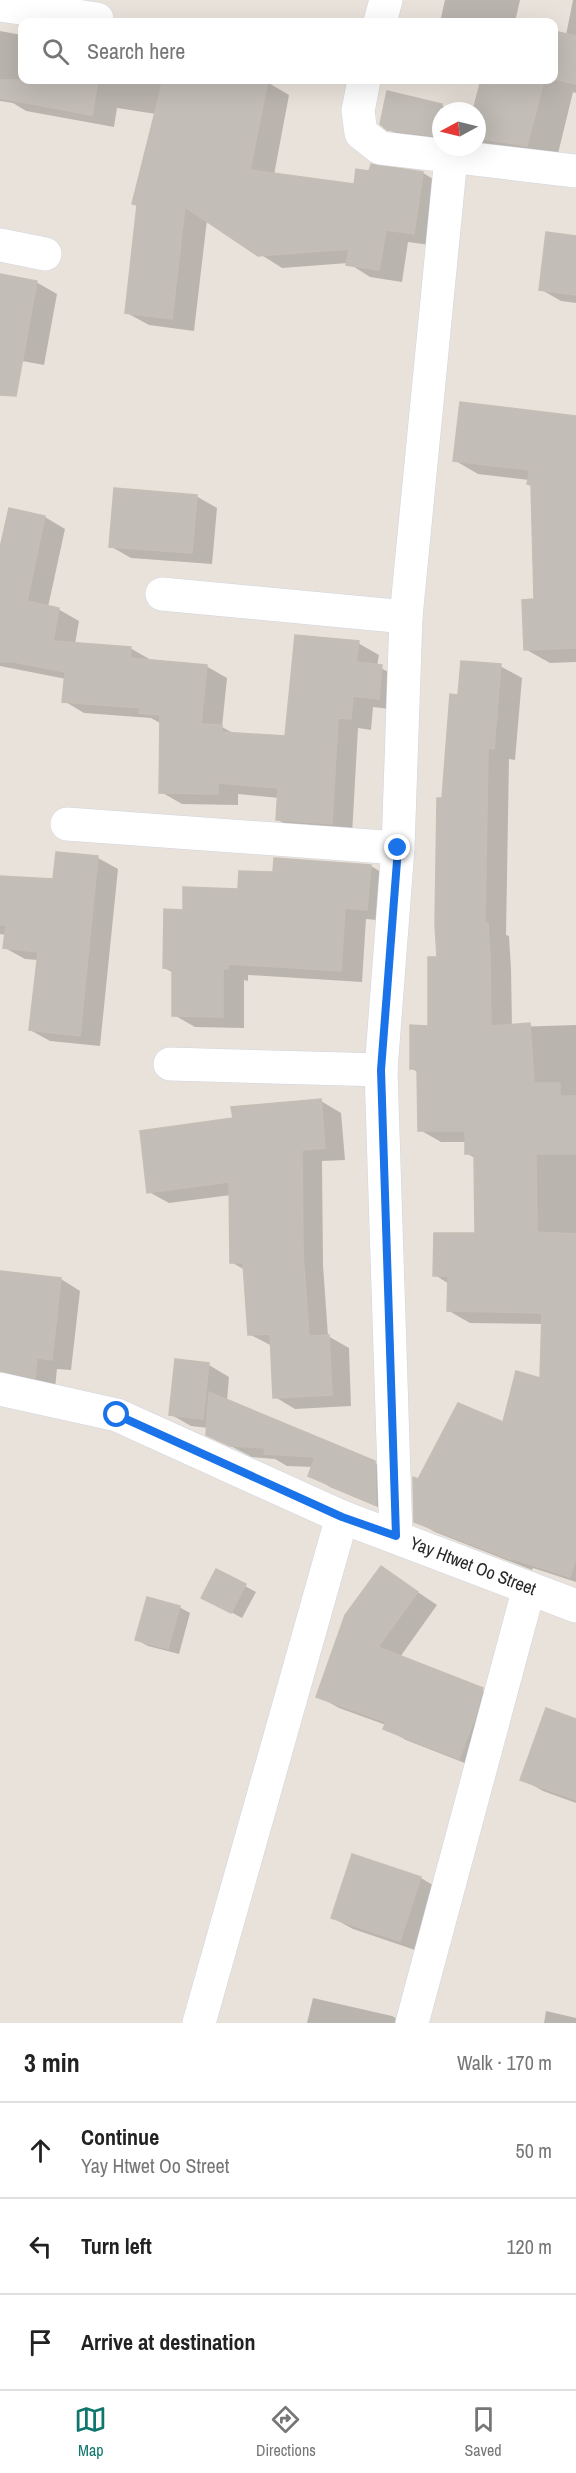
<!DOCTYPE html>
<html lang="en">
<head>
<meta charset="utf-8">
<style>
  body { margin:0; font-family:"Archivo Narrow",sans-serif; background:#f2f2f2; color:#222 }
  .compass { position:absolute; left:432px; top:102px; width:54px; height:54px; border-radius:50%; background:#fff; box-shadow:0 6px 24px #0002; rotate:263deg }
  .stop { position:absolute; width:18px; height:18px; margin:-14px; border:4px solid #1a73e8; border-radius:50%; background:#fff }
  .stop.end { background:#1a73e8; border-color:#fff; box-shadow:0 2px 6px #0008 }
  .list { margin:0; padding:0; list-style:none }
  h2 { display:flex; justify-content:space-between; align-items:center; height:78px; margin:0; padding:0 24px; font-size:26px }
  h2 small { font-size:20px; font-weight:400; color:#767676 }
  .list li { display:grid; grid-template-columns:39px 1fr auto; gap:18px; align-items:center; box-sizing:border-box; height:96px; padding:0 24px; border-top:2px solid #e0e0e0 }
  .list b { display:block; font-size:22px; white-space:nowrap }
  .list p { margin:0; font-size:20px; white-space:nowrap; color:#767676 }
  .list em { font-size:20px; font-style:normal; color:#767676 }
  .icon { flex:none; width:33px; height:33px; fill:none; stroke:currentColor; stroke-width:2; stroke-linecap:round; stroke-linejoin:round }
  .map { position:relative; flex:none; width:576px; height:2023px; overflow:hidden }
  .search { position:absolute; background:#fff; box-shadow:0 6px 24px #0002; left:18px; right:18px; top:18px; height:66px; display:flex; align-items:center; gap:15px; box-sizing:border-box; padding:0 21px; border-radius:12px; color:#767676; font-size:22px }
  .sheet { height:366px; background:#fff }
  nav { display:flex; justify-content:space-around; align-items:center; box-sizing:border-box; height:84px; border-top:2px solid #e0e0e0; background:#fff; font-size:16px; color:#767676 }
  nav a { display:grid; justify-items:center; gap:3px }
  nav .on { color:#0f766e }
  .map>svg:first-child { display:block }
  .shadow { fill:#0003 }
  .building { fill:#c2bdb6; stroke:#c4beb5; stroke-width:1.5 }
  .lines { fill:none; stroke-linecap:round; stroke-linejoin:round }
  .street-casing { stroke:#d0d4e0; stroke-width:34 }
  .street { stroke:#fff; stroke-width:33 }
  .route { stroke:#1a73e8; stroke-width:8 }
  .labels { text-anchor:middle; stroke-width:4.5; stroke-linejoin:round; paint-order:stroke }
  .street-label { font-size:18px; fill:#282828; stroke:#fff }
</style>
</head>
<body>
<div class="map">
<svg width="576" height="2023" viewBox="0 0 576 2023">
  <rect width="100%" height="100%" fill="#e9e2da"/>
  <g class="shadow">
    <path d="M 445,0 L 520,0 L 515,22 L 440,22 Z"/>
    <path d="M 573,0 L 576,0 L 576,93 L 573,92 L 556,162 L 498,152 L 477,140 L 477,111 L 475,111 L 482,80 L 554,80 L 554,32 L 566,35 Z"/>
    <path d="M 0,31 L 22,35 L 22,80 L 255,80 L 267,82 L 289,95 L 274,175 L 355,186 L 370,173 L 372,166 L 423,173 L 445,186 L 437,246 L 408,242 L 402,282 L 370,277 L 348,263 L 282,268 L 207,220 L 194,331 L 149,325 L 127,313 L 139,206 L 134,203 L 156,114 L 117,108 L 114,127 L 26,111 L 13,103 L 0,101 Z"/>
    <path d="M 441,105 L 451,111 L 441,111 L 441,145 L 410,141 L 388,129 Z"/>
    <path d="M 576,237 L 576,303 L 561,301 L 540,289 Z"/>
    <path d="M 0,275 L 36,282 L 57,294 L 44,365 L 0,357 Z"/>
    <path d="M 576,418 L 576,662 L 550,663 L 525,649 L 536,601 L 533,485 L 529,480 L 478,474 L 454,460 Z"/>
    <path d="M 196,496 L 217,508 L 212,564 L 131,558 L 110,546 Z"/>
    <path d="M 45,517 L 65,529 L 48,607 L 58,609 L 79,621 L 75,644 L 130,648 L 151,660 L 206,666 L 227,678 L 222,727 L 235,734 L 286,737 L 358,643 L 379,655 L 377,666 L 402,679 L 399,710 L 373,707 L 371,730 L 358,728 L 352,835 L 298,831 L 278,820 L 279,798 L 238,794 L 238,805 L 182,804 L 161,792 L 162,724 L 151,718 L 84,713 L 64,701 L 66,679 L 0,666 L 0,555 Z"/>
    <path d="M 500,666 L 522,678 L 515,760 L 509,759 L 506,935 L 509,936 L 511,969 L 512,1027 L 576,1025 L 576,1365 L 543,1324 L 470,1323 L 449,1311 L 449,1284 L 435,1275 L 477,1234 L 475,1158 L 466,1153 L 466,1142 L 441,1142 L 420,1130 L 419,1073 L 411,1068 L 430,1027 L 438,958 L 443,799 L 460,696 Z"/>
    <path d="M 57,853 L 98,858 L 118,869 L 100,1046 L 50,1041 L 30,1030 L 38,960 L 25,959 L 5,948 L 6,935 L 0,934 L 0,878 L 54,880 Z"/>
    <path d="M 371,866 L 391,878 L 387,921 L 366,919 L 362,982 L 248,975 L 248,981 L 244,980 L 244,1028 L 195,1027 L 174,1015 L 174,973 L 164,968 L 184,911 L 240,890 Z"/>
    <path d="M 321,1101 L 341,1113 L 345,1160 L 322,1161 L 323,1265 L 328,1336 L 349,1348 L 351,1406 L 295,1409 L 275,1397 L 272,1346 L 249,1334 L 245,1270 L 231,1262 L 231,1195 L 169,1203 L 149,1192 L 234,1120 Z"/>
    <path d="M 0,1273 L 61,1279 L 80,1291 L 71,1370 L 57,1369 L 55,1388 L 0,1385 Z"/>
    <path d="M 209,1365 L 229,1377 L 227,1401 L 374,1462 L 395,1475 L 397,1515 L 330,1487 L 310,1475 L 313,1467 L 287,1466 L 275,1459 L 252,1457 L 207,1434 L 208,1428 L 191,1426 L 170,1414 Z"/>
    <path d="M 504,1424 L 576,1438 L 576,1582 L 533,1568 L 532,1570 L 435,1532 L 416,1521 L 419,1481 Z"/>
    <path d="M 382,1568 L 437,1605 L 400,1657 L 482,1690 L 503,1702 L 480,1769 L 406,1740 L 385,1728 L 386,1725 L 339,1708 L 318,1696 Z"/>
    <path d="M 245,1586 L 256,1592 L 242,1618 L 214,1603 Z"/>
    <path d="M 179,1607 L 190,1613 L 179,1654 L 148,1646 L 137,1640 Z"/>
    <path d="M 576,1720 L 576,1803 L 543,1791 L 522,1779 Z"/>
    <path d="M 421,1878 L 441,1890 L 421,1952 L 353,1929 L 333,1918 Z"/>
    <path d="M 313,1998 L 392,2016 L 405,2023 L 307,2023 Z"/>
    <path d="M 546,2011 L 576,2018 L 576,2023 L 544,2023 Z"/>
  </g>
  <g class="building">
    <path d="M 554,31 L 576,36 L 576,84 L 554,79 Z"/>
    <path d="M 0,80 L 98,80 L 92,115 L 0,98 Z"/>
    <path d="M 163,80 L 268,80 L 250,170 L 354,184 L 356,169 L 369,171 L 371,164 L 423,172 L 414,234 L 386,230 L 379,270 L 346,265 L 349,249 L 258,256 L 185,207 L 172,319 L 125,313 L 137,205 L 132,204 Z"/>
    <path d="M 481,80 L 544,80 L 527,146 L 477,138 L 477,111 L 473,111 Z"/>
    <path d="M 387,91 L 442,104 L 435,136 L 387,130 L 380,124 Z"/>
    <path d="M 546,232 L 576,236 L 576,295 L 539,290 Z"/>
    <path d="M 0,274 L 37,281 L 16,396 L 0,395 Z"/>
    <path d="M 460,402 L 576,416 L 576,648 L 524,650 L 522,600 L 534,599 L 531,485 L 527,484 L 530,470 L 453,461 Z"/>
    <path d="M 114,488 L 197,495 L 192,553 L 109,547 Z"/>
    <path d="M 9,508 L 45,516 L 27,601 L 59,608 L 53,641 L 131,647 L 130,658 L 207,665 L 201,724 L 222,725 L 222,732 L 285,736 L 295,635 L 359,641 L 356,662 L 382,665 L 379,699 L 353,696 L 351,719 L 338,718 L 332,824 L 276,820 L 278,788 L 218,783 L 218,794 L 159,793 L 160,715 L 139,713 L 140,708 L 62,702 L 65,672 L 14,662 L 0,662 L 0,548 Z"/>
    <path d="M 461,661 L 501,664 L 494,749 L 488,748 L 485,923 L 488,923 L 490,956 L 491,1026 L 530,1023 L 534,1083 L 560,1083 L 560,1096 L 576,1096 L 576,1154 L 536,1154 L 537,1232 L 576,1234 L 576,1558 L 570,1577 L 513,1559 L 512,1560 L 414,1522 L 413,1477 L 418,1479 L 458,1403 L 503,1422 L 516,1371 L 540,1378 L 542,1313 L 447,1311 L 448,1276 L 433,1276 L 434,1233 L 475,1233 L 474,1154 L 465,1154 L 465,1131 L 418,1131 L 417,1069 L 410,1069 L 410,1025 L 428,1026 L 428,957 L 437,957 L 435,924 L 437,798 L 442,798 L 450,694 L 458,695 Z"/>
    <path d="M 56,852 L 98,856 L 80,1036 L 29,1030 L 38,952 L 3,948 L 6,925 L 0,925 L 0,876 L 53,879 Z"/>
    <path d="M 274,858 L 371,865 L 367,910 L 345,908 L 341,971 L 228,964 L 228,969 L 223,969 L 223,1017 L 172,1016 L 172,969 L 163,968 L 164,909 L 183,910 L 183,887 L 238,889 L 239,871 L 273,872 Z"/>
    <path d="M 321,1099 L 325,1148 L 302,1150 L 303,1253 L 309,1336 L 329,1335 L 332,1395 L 273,1398 L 270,1334 L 248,1335 L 243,1263 L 230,1263 L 229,1182 L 147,1193 L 140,1131 L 233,1118 L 231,1107 Z"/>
    <path d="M 0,1271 L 61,1278 L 52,1360 L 37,1358 L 35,1378 L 0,1371 Z"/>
    <path d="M 175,1359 L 209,1363 L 203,1419 L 169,1415 Z"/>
    <path d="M 209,1392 L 375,1461 L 376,1505 L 308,1476 L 315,1457 L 264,1454 L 265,1448 L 230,1446 L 206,1435 Z"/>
    <path d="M 381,1566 L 418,1592 L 378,1647 L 483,1688 L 475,1718 L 459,1759 L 383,1729 L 386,1722 L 316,1697 L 345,1615 Z"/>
    <path d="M 216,1569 L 246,1584 L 231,1613 L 201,1598 Z"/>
    <path d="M 147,1597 L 180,1606 L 168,1649 L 135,1640 Z"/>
    <path d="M 546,1708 L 576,1719 L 576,1800 L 520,1780 Z"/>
    <path d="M 352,1854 L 421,1877 L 400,1941 L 331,1918 Z"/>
  </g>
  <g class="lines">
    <g class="street-casing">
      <g id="street">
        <path d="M 0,5 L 97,19"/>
        <path d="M 380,22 L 386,0"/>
        <path d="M 364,80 L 358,111 L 361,133 L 380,148 L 576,171"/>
        <path d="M 0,245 L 45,254"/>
        <path d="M 162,594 L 406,617"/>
        <path d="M 67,824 L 398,848"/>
        <path d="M 170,1064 L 381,1070"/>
        <path d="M 0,1389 L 117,1415 L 342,1517 L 576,1606"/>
        <path d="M 396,1536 L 381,1070 L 398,848 L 406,617 L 451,157"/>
        <path d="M 199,2023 L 342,1517"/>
        <path d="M 412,2023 L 529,1588"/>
      </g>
    </g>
    <use href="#street" class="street"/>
  </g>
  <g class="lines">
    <path class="route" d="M 117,1415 L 342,1517 L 396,1536 L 381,1070 L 398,848"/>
  </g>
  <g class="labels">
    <g class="street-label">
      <text transform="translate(473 1566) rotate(21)" y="6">Yay Htwet Oo Street</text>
    </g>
  </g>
</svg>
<svg class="compass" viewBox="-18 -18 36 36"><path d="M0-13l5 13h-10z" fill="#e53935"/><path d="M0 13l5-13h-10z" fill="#767676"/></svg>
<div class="stop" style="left:117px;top:1415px"></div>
<div class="stop end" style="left:398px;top:848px"></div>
<div class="search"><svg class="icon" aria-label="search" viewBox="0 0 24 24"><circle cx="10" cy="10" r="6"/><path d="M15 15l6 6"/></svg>Search here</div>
</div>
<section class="sheet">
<h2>3 min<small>Walk · 170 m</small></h2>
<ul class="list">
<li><svg class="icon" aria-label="ahead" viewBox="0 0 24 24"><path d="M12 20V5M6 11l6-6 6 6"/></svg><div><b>Continue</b><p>Yay Htwet Oo Street</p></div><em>50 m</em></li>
<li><svg class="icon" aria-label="left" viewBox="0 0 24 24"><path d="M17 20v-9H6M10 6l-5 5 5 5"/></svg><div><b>Turn left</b></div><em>120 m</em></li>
<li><svg class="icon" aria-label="arrive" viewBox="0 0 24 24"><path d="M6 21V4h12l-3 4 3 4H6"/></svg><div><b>Arrive at destination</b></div></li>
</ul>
</section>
<nav>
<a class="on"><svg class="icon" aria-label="map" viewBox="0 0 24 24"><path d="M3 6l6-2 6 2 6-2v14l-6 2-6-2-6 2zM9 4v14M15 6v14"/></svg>Map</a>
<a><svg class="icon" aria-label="directions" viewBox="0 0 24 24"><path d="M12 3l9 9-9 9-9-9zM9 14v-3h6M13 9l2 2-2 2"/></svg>Directions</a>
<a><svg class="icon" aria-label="saved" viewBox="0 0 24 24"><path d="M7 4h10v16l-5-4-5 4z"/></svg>Saved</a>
</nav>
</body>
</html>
